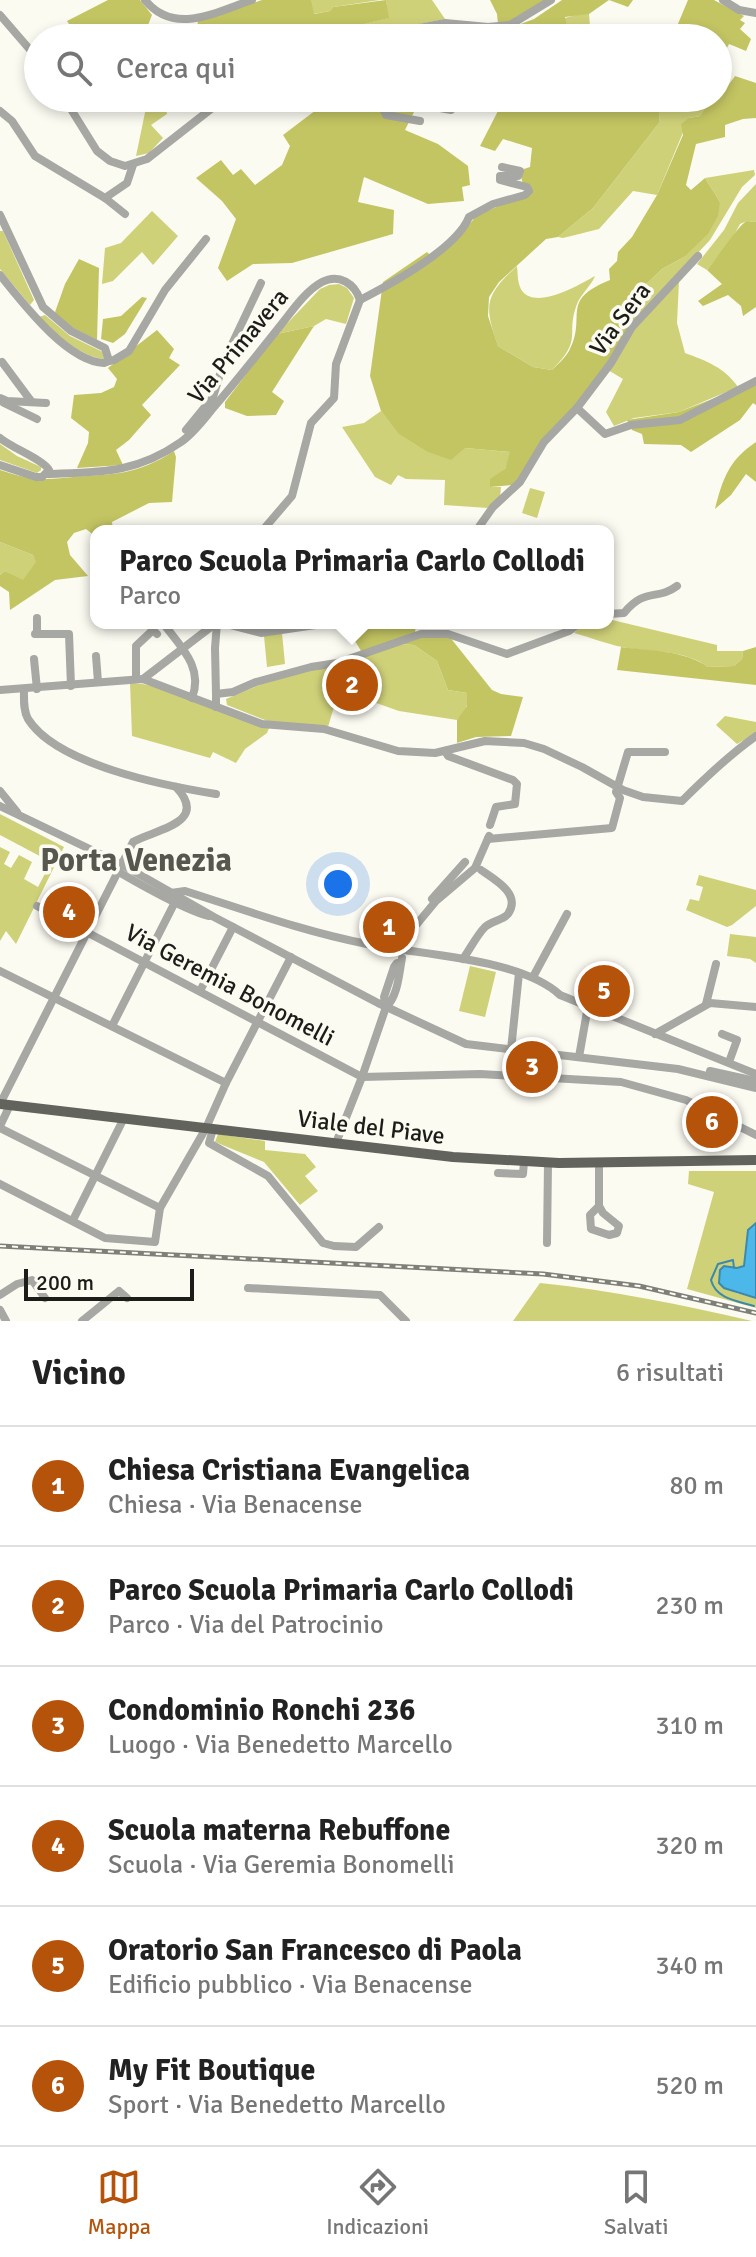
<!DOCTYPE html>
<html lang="it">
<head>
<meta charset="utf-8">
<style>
  body { margin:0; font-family:Signika,sans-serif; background:#f6f6f6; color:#222 }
  .scale { position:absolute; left:24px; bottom:20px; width:170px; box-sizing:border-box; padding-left:8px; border:4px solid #1c1c19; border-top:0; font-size:22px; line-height:28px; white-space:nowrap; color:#1c1c19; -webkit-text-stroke:6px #fbfbf2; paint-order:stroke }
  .you { position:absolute; left:338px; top:884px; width:28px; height:28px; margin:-20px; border:6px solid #fff; border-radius:50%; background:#1a73e8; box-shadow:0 0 0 12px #1a73e833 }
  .badge { display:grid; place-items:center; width:52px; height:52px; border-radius:50%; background:#b45309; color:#fff; font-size:26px; font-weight:700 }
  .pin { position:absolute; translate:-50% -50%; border:4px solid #fff; box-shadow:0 2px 8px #0006 }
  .popup { position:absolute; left:90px; top:525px; width:524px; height:104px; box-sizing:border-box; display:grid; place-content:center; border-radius:16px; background:#fff; filter:drop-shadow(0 2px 6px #0005); font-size:26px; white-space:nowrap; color:#767676 }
  .popup b { font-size:30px; color:#222 }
  .popup::after { content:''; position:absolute; left:50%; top:100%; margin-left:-16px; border:16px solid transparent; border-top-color:#fff }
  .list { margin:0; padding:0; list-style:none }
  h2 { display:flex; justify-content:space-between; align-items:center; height:104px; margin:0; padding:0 32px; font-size:34px }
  h2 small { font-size:26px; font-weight:400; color:#767676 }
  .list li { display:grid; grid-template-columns:52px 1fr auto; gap:24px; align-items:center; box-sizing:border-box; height:120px; padding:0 32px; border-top:2px solid #e0e0e0 }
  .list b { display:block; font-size:30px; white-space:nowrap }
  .list p { margin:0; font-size:26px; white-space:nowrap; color:#767676 }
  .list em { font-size:26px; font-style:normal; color:#767676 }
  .icon { flex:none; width:44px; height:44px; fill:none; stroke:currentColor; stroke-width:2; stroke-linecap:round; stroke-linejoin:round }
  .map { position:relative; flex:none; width:756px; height:1321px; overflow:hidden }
  .search { position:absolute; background:#fff; box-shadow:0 4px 12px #0003; left:24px; right:24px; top:24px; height:88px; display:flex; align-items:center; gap:20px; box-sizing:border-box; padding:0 28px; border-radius:44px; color:#767676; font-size:30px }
  .sheet { height:824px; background:#fff }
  nav { display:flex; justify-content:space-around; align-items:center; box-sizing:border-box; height:112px; border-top:2px solid #e0e0e0; background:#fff; font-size:22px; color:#767676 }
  nav a { display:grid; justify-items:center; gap:4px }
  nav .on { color:#b45309 }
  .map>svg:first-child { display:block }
  .green { fill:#cfd179 }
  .forest { fill:#c3c563 }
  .water { fill:#4bb8e9; stroke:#3d89ab; stroke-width:2 }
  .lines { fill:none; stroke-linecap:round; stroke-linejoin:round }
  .stream { stroke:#3d89ab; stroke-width:2 }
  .minor { stroke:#a7a7a3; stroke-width:8 }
  .major { stroke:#63635d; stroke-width:10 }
  .rail-casing { stroke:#7f7f79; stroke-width:5 }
  .rail { stroke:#fbfbf2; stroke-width:2; stroke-dasharray:6; stroke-linecap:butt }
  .labels { text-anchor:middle; stroke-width:7; stroke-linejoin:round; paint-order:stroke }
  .street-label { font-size:24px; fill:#1c1c19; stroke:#fbfbf2 }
  .district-label { font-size:32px; font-weight:bold; fill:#575750; stroke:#fbfbf2 }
</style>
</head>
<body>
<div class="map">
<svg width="756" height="1321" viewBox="0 0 756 1321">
  <rect width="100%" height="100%" fill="#fbfbf2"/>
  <g class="green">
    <path d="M 310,0 L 380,0 L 333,7 L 330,11 L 313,14 Z"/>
    <path d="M 386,0 L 432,0 L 445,19 L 349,38 L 306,38 L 388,18 Z"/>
    <path d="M 580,14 L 589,14 L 590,26 L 613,38 L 571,38 L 565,18 Z"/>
    <path d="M 148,98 L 171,98 L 165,102 L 167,114 L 151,125 L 163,138 L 149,153 L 136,156 Z"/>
    <path d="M 671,98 L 711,98 L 700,116 L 689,118 L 657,195 L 633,191 L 599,229 L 563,238 L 558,237 L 593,208 L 659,123 L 660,110 Z"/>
    <path d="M 754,170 L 755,175 L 742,187 L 710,240 L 630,325 L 628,319 L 642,288 L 662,269 L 684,257 L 720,202 L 705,178 Z"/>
    <path d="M 756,184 L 756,222 L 747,221 L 740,224 L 729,244 L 707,270 L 697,264 L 724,230 L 738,203 Z"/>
    <path d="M 152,211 L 178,236 L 153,265 L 142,252 L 113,281 L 102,284 L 105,248 L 121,243 Z"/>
    <path d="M 0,231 L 3,231 L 34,300 L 30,305 L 0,269 Z"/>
    <path d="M 517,266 C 518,274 517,285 523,292 C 538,309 579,285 595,276 C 591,286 581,294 577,304 C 565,336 584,338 552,370 L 533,367 L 498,346 C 484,306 484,296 517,266 Z"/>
    <path d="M 679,281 L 677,323 L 685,353 C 707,361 725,368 738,387 L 679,412 L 634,418 L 614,426 L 606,412 L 623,379 L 608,370 L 634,328 Z"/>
    <path d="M 339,284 L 347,288 L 354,298 L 346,324 L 326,319 L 314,326 L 277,334 L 320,289 L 329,285 Z"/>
    <path d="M 45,315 L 70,336 L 105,353 L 104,359 C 79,356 57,334 39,317 Z"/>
    <path d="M 381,411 L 400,434 L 465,448 L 511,452 L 505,469 L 490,487 L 501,487 L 500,498 L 488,508 L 444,505 L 445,480 L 406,479 L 398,475 L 391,485 L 375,477 L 342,427 L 364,423 Z"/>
    <path d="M 0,444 L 17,456 L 41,467 L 41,470 L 37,473 L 0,460 Z"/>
    <path d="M 530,488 L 545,492 L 537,518 L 522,513 Z"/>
    <path d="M 0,542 L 33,555 L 37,563 L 23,581 L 5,571 L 0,575 Z"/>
    <path d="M 608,619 L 717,645 L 717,651 L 743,651 L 742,659 L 734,666 L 708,667 C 685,649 650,653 622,647 C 606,644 590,637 574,633 L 585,623 L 608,623 Z"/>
    <path d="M 282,633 L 285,664 L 267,667 L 264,636 Z"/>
    <path d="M 400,644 L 414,645 L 437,661 L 448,690 L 467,693 C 471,703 464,713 457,720 L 399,711 L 339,690 L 328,727 L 270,722 L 227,705 L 226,699 L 262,684 Z"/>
    <path d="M 130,683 C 169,684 230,714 269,728 L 267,733 L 245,749 L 236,763 L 213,752 L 210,758 L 132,736 Z"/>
    <path d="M 725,716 L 756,722 L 756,733 L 737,744 L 716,725 Z"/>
    <path d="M 0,814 L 64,847 L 16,944 L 6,931 L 0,941 L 0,847 L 10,852 L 4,864 L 11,868 L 19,855 L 32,862 L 24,879 L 38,887 L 51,862 L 0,835 Z"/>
    <path d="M 699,875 L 756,890 L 756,906 L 732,925 L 727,927 L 686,910 L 690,899 L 699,901 L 703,887 L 696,885 Z"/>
    <path d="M 730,934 L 756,937 L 756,963 L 750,959 L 727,956 Z"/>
    <path d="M 470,966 L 496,972 L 485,1017 L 459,1011 Z"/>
    <path d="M 218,1134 L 265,1141 L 265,1150 L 305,1154 L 316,1167 L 305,1176 L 318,1191 L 300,1205 L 264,1162 L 215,1142 Z"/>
    <path d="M 689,1171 L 756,1171 L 756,1223 L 748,1230 L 745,1264 L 740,1268 L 724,1266 L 720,1270 L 719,1283 L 736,1293 L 756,1298 L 756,1308 L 687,1289 L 714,1192 L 688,1184 Z"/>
    <path d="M 540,1283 C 612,1290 682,1305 752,1321 L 513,1321 Z"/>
  </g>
  <g class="forest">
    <path d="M 108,0 L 140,0 L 152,15 L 143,38 L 91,38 L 86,34 L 78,38 L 67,21 Z"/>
    <path d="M 262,0 L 311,0 L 314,14 L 330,11 L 333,7 L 386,0 L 389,18 L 306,38 L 195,38 L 198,21 Z"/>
    <path d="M 490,0 L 546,0 L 511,23 L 498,24 L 497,14 Z"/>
    <path d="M 562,0 L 633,0 L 628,7 L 609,0 L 589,14 L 565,17 L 571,38 L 392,38 L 444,26 L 499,32 L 534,19 Z"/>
    <path d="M 688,0 L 714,0 L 744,16 L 740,20 L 745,23 L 740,29 L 751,39 L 746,51 L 729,44 L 718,65 L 718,38 L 672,38 Z"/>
    <path d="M 735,76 L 756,83 L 756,118 L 743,119 L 725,125 L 725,137 L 696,144 L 686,185 L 691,190 L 705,178 L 720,202 L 718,216 L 708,234 L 684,257 L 662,269 L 642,288 L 628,319 L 630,325 L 609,362 L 517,480 L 512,485 L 490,487 L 490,479 L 505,469 L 510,452 L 465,448 L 451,460 L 428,452 L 399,434 L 381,411 L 370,376 L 383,282 L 427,252 L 433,258 L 462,234 L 476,216 L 526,194 L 521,177 L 524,169 L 530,167 L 532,148 L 503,139 L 495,151 L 480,146 L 499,109 L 501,98 L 671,98 L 660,110 L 659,123 L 593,208 L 558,237 L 546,239 L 499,282 L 489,297 L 488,316 L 498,346 L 533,367 L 552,370 C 558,364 565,358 569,351 C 588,316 558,301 610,280 L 609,269 L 617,261 L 618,252 L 632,237 L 657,195 L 683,135 L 681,124 L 689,118 L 700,116 L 711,98 L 718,98 L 718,90 L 727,87 Z"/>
    <path d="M 316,98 L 421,98 L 405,130 L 438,144 L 468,166 L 470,185 L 462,187 L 464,201 L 428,204 L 364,177 L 358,202 L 394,210 L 393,234 L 292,263 L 253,264 L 227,281 L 218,268 L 236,219 L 222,201 L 196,178 L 221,160 L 233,175 L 241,169 L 255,185 L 282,165 L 290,146 L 283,135 L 316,110 Z"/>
    <path d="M 747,221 L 756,222 L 756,307 L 743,316 L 741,306 L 728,295 L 703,306 L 698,301 L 722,284 L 707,270 C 716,260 739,224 747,221 Z"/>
    <path d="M 79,259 L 99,268 L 97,340 L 69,326 L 54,315 L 65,284 Z"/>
    <path d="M 142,297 L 147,298 L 125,334 L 113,343 L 101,339 L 103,319 L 121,316 Z"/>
    <path d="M 314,326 L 272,392 L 284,401 L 276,415 L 247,416 L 225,408 L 225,402 L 277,334 Z"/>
    <path d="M 157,330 L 174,349 L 169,358 L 180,365 L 142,405 L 151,415 L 129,440 L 116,450 L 123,465 L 77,468 L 88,443 L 89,432 L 71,418 L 74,395 L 101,393 L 114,387 L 117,379 L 108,368 Z"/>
    <path d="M 756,382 L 756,405 L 753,403 L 740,420 L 691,452 L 681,445 L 644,444 L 642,434 L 632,430 L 627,420 L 679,412 Z"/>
    <path d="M 756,442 L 756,482 L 746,474 L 731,495 L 715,509 C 723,478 729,460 756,442 Z"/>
    <path d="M 174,451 L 176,457 L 172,502 L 149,503 L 112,522 L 113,531 L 96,531 L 96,537 L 86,529 L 74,533 L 67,542 L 70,555 L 88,576 L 55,580 L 10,610 L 9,592 L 0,586 L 0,575 L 5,571 L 23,580 L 36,562 L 33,555 L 0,542 L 0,470 C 33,481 39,480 73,477 C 115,474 137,475 174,451 Z"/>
    <path d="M 354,623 L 416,623 L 415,634 L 361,651 L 355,641 Z"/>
    <path d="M 426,636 L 449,636 L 492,690 L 501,694 L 523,697 L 511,736 L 476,737 L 457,743 L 457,720 L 467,706 L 467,693 L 448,690 L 437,661 L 414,645 L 400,644 Z"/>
    <path d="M 621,647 C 649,651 685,650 708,667 L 734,666 L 742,659 L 743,651 L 756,647 L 756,685 L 617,670 Z"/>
  </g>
  <path class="water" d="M 756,1223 L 756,1298 L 724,1288 L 719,1283 L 720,1270 L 724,1266 L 737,1268 L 744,1266 L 748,1230 Z"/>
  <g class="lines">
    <path class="stream" d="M 734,1268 L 733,1260 L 718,1264 L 711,1280 C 716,1299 737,1301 754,1306"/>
    <g class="minor">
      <path d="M 145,0 C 174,36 216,12 252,0"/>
      <path d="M 723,0 L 739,10 L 756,13"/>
      <path d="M 0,15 L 38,59"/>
      <path d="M 368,38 L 445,23 L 488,27 L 510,25 L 551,0"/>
      <path d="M 64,98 L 97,151 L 110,161 L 125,166 L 147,159 L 225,98"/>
      <path d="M 0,111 L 12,121 L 35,156 L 105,198 L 125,214"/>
      <path d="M 420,121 L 386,115 L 384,111 C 405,98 429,107 451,110 L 458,104 L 455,98"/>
      <path d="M 105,198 L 127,183 L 133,165"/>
      <path d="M 0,215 L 43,307 L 71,331 L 105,348 L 109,361 L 104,363 C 66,361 22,302 0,275"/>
      <path d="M 109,361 L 114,360 L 129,351 L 165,290 L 206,239"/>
      <path d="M 2,362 L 31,401"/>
      <path d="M 0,398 L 7,401 L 46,403"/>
      <path d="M 4,403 L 37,419"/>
      <path d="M 577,408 L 605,434 L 631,425 L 680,420 L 756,381"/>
      <path d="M 186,430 L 213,397 L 224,361 L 261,283"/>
      <path d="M 0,438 C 12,448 44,460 49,470 L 42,477 L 36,477 L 0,465"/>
      <path d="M 47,474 C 99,472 135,474 181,442 C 194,433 204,419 214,407 C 238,379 261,350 284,321 C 294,308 307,290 322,282 C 339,273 355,284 360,300"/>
      <path d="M 262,531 L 292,496 L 311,423 L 334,398 L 336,364 L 360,300 C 391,284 457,248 469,217 L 493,204 L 525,195 L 529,191 L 527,187 L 500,180 L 500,176 L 518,176 L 520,171 L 502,167"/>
      <path d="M 476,531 L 493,507 L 520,482 L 544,442 L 577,408 L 611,363 L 632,327 L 698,256"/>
      <path d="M 608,614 L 624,613 C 645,587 657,601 677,586"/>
      <path d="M 163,623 C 180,646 204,667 192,698"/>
      <path d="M 222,623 L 261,633 L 329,623"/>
      <path d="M 35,634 L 69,634 L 71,686"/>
      <path d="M 37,634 L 37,618"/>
      <path d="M 96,656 L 98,682"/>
      <path d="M 34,659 L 37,689"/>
      <path d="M 136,679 L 136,646 L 153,630 L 157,634"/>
      <path d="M 143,679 L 216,623"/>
      <path d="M 24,689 C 24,699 23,710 28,719 C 57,765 166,786 216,794"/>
      <path d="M 0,690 L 143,679 L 262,724 L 324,729 L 398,751 L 435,753 L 485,741 L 524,743 L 544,749 L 582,767 L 623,790 L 643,797 L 682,801 C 706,777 729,755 756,736"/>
      <path d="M 216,694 L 215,648 L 217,623"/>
      <path d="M 216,707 L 216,694 L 233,692 L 256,682 L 311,667 L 337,663 L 421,634 L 448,634 L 507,654 L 569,631 L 580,623"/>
      <path d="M 445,751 L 448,756 L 513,780 L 517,784 L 515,804 L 496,807 L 490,825"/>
      <path d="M 0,791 L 17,812"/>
      <path d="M 0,806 L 121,864 L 214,917 L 378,1003 L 466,1044 L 678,1069 L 756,1088"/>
      <path d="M 488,839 L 612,828 L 620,798 L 616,792 L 628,752 L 665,752"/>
      <path d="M 94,856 C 115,871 185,911 209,916"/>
      <path d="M 171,893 L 185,891 C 245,910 305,932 367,944 C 420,955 520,958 560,995 L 756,1074"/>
      <path d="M 432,899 L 465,862"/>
      <path d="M 37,906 L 362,1077 L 480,1074 L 621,1082 L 686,1100 L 756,1135"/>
      <path d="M 397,948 L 436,901 L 475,868 L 489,836"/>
      <path d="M 463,959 C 470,949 477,935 485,927 C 492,921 503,920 508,914 C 522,894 494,879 481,870"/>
      <path d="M 401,964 L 397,963 L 394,967 L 384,997 L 386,1007 C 398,996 399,974 402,958"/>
      <path d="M 0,971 L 226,1083"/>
      <path d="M 533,977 L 567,914"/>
      <path d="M 200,991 L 233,927"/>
      <path d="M 706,1004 L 716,964"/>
      <path d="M 112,1026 L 175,902"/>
      <path d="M 655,1034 L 710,1003 L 756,1007"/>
      <path d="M 722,1034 L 737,1040 L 729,1062"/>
      <path d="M 511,1050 L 519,973"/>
      <path d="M 579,1057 L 588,1006"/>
      <path d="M 710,1071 L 756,1081"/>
      <path d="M 0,1104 L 133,842 C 152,830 211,824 176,787"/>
      <path d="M 0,1126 L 10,1105"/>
      <path d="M 0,1128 L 160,1208"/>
      <path d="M 213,1129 L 209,1143 L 268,1176 L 323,1243 L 334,1246 L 356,1247 L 379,1227"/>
      <path d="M 336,1143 L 362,1077 L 386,1007"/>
      <path d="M 599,1163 L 599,1206"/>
      <path d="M 498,1173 L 523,1174 L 524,1162"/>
      <path d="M 0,1184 L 105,1238 L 155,1242 L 160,1208 L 206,1128 L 226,1083 L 291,957"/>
      <path d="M 599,1206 L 603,1213 L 619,1226 L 617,1233 L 609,1235 L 591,1229 L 590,1215 Z"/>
      <path d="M 73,1220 L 124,1118"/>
      <path d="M 547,1243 L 548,1163"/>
      <path d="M 248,1288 L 380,1295 L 406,1321"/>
      <path d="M 0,1295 L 17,1284 L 32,1280 L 45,1298"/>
      <path d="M 0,1310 L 6,1321"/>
      <path d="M 82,1321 L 119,1291 L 127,1298"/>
    </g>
    <path class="major" d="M 0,1104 L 453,1157 L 559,1163 L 756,1160"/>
    <g class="rail-casing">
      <path id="rail" d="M 0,1246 L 543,1274 L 639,1286 L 756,1313"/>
    </g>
    <use href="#rail" class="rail"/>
  </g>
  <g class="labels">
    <g class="street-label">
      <text transform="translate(620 319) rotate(-53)" y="8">Via Sera</text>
      <text transform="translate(238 346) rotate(-50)" y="8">Via Primavera</text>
      <text transform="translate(230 985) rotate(28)" y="8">Via Geremia Bonomelli</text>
      <text transform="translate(371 1127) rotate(7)" y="8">Viale del Piave</text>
    </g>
    <g class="district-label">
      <text x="136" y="871">Porta Venezia</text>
    </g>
  </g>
</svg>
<div class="scale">200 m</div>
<div class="you"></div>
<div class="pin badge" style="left:389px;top:927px">1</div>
<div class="pin badge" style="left:352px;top:685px">2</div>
<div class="popup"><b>Parco Scuola Primaria Carlo Collodi</b>Parco</div>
<div class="pin badge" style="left:532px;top:1067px">3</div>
<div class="pin badge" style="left:69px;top:912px">4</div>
<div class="pin badge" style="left:604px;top:991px">5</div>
<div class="pin badge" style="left:712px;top:1122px">6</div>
<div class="search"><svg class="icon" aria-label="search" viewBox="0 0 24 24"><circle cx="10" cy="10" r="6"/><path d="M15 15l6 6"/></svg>Cerca qui</div>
</div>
<section class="sheet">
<h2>Vicino<small>6 risultati</small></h2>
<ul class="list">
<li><span class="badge">1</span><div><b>Chiesa Cristiana Evangelica</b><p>Chiesa · Via Benacense</p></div><em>80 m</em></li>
<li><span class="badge">2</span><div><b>Parco Scuola Primaria Carlo Collodi</b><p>Parco · Via del Patrocinio</p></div><em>230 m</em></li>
<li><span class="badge">3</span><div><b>Condominio Ronchi 236</b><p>Luogo · Via Benedetto Marcello</p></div><em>310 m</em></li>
<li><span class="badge">4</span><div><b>Scuola materna Rebuffone</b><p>Scuola · Via Geremia Bonomelli</p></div><em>320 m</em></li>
<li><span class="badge">5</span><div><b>Oratorio San Francesco di Paola</b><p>Edificio pubblico · Via Benacense</p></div><em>340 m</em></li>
<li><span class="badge">6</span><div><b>My Fit Boutique</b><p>Sport · Via Benedetto Marcello</p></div><em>520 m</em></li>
</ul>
</section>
<nav>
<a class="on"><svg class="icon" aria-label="map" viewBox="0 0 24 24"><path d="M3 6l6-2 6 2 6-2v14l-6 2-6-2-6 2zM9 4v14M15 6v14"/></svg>Mappa</a>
<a><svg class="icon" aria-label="directions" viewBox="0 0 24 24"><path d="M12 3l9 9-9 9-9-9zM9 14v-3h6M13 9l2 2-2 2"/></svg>Indicazioni</a>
<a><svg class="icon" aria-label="saved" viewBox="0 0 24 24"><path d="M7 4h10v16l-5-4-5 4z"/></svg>Salvati</a>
</nav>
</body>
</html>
